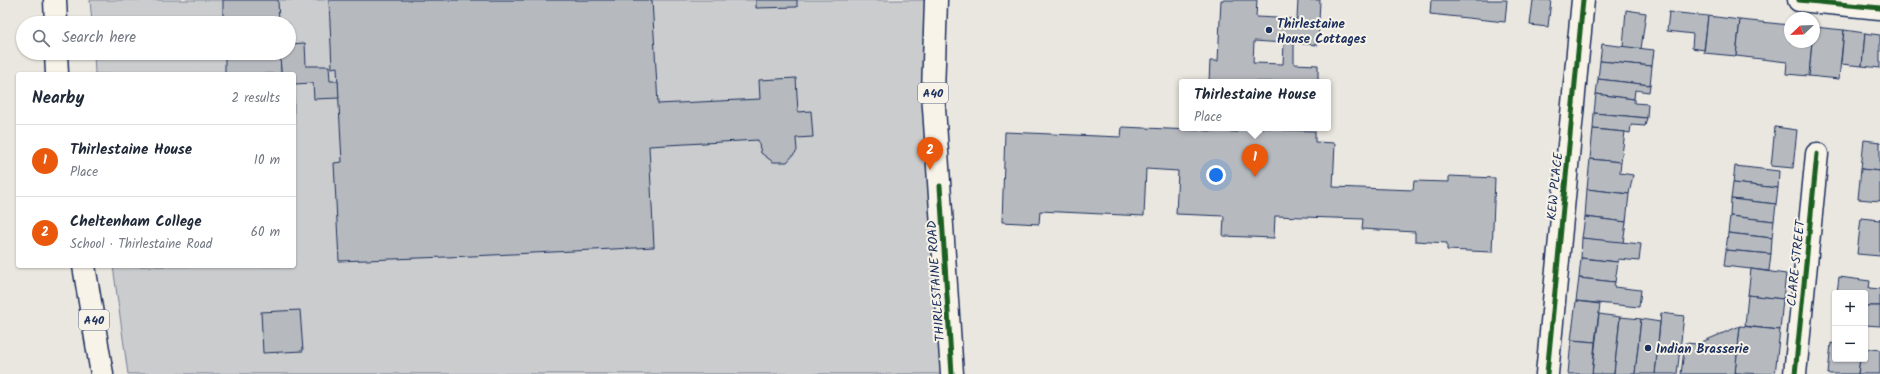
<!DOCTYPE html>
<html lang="en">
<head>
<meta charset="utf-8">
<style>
  body { margin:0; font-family:Kalam,sans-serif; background:#f6f6f7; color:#1f2937 }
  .controls { position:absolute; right:12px; bottom:12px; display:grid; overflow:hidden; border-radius:4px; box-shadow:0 1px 3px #0004 }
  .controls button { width:36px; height:36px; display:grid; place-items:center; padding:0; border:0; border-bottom:1px solid #e0e1e3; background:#fff; color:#1f2937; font:20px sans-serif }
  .compass { position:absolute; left:1784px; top:12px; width:36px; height:36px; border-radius:50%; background:#fff; box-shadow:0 1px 3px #0004; rotate:247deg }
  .you { position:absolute; left:1216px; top:175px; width:14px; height:14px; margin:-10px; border:3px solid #fff; border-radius:50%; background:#1a73e8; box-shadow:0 0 0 6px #1a73e833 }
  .badge { display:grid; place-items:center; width:26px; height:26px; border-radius:50%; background:#ea580c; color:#fff; font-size:13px; font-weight:700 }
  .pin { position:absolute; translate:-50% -33px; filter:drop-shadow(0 1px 2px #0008) }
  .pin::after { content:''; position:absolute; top:21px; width:14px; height:12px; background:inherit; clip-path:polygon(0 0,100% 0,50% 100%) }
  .popup { position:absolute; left:1179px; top:79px; width:152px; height:52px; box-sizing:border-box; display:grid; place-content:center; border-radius:4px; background:#fff; filter:drop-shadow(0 1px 3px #0005); font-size:13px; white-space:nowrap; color:#747a83 }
  .popup b { font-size:15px; color:#1f2937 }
  .popup::after { content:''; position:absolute; left:50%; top:100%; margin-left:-8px; border:8px solid transparent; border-top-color:#fff }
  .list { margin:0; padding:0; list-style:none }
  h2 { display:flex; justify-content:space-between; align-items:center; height:52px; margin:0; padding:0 16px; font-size:17px }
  h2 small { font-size:13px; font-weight:400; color:#747a83 }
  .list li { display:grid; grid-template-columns:26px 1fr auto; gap:12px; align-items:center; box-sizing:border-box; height:72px; padding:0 16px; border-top:1px solid #e0e1e3 }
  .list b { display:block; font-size:15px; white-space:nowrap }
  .list p { margin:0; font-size:13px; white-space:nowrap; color:#747a83 }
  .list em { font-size:13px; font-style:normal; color:#747a83 }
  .icon { flex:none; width:22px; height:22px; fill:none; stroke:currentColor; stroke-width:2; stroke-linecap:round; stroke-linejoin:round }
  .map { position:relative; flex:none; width:1880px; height:374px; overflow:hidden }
  .search { position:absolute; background:#fff; box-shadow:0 1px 3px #0004; left:16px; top:16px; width:280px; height:44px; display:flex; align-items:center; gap:10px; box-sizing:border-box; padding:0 14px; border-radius:22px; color:#747a83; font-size:15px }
  .panel { position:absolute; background:#fff; box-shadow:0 1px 3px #0004; left:16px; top:72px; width:280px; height:196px; border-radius:4px }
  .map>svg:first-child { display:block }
  .green { fill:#cbcccd; stroke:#737e96 }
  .building { fill:#b6babf; stroke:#1b2f5e; fill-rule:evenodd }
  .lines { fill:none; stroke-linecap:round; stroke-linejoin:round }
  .minor-casing { stroke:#1b2f5e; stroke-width:25 }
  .trunk-casing { stroke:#1b2f5e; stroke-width:25 }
  .minor { stroke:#f7f3e8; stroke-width:22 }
  .trunk { stroke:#f7f3e8; stroke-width:22 }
  .cycleway-casing { stroke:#f7f3e8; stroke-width:8 }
  .cycleway { stroke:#1b5e20; stroke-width:5 }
  .poi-dot { fill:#1b2f5e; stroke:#f7f3e8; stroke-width:1.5 }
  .labels { text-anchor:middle; stroke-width:4; stroke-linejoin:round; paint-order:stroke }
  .shield { fill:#f7f3e8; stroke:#5d6a87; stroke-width:1 }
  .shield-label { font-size:12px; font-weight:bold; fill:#1b2f5e }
  .poi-label { font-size:13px; font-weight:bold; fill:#1b2f5e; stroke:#f7f3e8; text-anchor:start }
  .street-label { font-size:13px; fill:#1b2f5e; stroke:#f7f3e8 }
</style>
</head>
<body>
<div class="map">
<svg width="1880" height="374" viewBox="0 0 1880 374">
  <rect width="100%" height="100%" fill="#eae7e0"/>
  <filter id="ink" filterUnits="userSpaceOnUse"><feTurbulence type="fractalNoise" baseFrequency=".025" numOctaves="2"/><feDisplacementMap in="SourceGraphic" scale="8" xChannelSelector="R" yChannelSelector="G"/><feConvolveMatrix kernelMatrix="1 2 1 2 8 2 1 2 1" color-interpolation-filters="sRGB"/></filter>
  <g filter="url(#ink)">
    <path class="green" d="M 90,0 L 936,0 L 952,374 L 128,374 L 113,266 L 294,266 L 294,74 L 95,74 L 94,53 L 289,53 L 289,23 L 92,23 Z"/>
    <g class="building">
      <path d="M 223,0 L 278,0 L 279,23 L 223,23 Z"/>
      <path d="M 329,0 L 652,0 L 658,104 L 760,99 L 759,80 L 796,78 L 798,112 L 811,111 L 813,137 L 796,138 L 797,151 L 787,162 L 773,162 L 761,153 L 758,140 L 649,146 L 654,247 L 472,256 L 339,261 L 334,163 L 342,162 L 337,67 L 332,68 Z"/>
      <path d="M 756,0 L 797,0 L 797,7 L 756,8 Z"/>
      <path d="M 1221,0 L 1257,0 L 1256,17 L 1297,19 L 1298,0 L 1320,0 L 1318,45 L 1294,43 L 1294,64 L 1318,65 L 1318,82 L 1209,82 L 1210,61 L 1218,61 ZM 1254,41 L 1284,43 L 1283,64 L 1253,63 Z"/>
      <path d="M 1431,0 L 1507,0 L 1505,22 L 1430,14 Z"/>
      <path d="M 1533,0 L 1551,0 L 1548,27 L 1530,25 Z"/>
      <path d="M 1626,10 L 1646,13 L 1641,49 L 1623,47 Z"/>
      <path d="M 1669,12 L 1708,16 L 1704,50 L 1692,48 L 1693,34 L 1667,31 Z"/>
      <path d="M 1708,16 L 1740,20 L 1736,56 L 1704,53 Z"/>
      <path d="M 1740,20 L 1790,25 L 1790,42 L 1812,42 L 1809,76 L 1786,74 L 1787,62 L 1736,56 Z"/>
      <path d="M 1814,27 L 1844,30 L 1839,79 L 1809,76 L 1812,42 L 1814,42 Z"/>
      <path d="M 1844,30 L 1865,33 L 1862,66 L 1841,64 Z"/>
      <path d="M 1865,33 L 1880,35 L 1880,68 L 1862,66 Z"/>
      <path d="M 305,43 L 306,66 L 329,66 L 330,81 L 338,81 L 339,98 L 314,99 L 313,83 L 294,84 L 294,74 L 281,74 L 280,53 L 289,53 L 289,44 Z"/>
      <path d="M 1602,44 L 1654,50 L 1652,66 L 1600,61 Z"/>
      <path d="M 225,53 L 280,53 L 281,74 L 225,74 Z"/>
      <path d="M 1600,61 L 1652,66 L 1650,85 L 1598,79 Z"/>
      <path d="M 1598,79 L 1650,85 L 1649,92 L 1635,90 L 1634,99 L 1596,94 Z"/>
      <path d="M 1596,94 L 1634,99 L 1634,103 L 1648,104 L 1647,118 L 1594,113 Z"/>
      <path d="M 1594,113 L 1647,118 L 1645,126 L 1631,125 L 1630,133 L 1625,132 L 1593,129 Z"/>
      <path d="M 1122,127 L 1237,132 L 1237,128 L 1283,128 L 1283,130 L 1315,131 L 1315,142 L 1335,143 L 1333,187 L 1413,190 L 1414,181 L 1449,182 L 1449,176 L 1495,178 L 1492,252 L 1447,250 L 1447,243 L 1415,241 L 1415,232 L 1362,229 L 1363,219 L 1275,216 L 1274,238 L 1223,236 L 1224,216 L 1176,214 L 1178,171 L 1146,169 L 1144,216 L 1040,211 L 1039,224 L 1002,222 L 1005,132 L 1121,137 Z"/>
      <path d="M 1775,127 L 1797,130 L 1793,168 L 1771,166 Z"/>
      <path d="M 1593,129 L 1625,132 L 1621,162 L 1590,159 Z"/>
      <path d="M 1864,140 L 1880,142 L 1880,171 L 1861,169 Z"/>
      <path d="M 1590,159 L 1621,162 L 1620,173 L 1633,175 L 1629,194 L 1587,189 Z"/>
      <path d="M 1735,166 L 1779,171 L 1778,188 L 1733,183 Z"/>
      <path d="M 1861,169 L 1880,171 L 1880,201 L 1858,199 Z"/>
      <path d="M 1733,183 L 1778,188 L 1776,204 L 1731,199 Z"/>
      <path d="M 1587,189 L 1629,194 L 1626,222 L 1585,217 Z"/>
      <path d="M 1731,199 L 1776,204 L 1774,221 L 1730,216 Z"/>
      <path d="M 1730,216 L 1774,221 L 1772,238 L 1728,233 Z"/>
      <path d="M 1585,217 L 1626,222 L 1623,243 L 1582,238 Z"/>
      <path d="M 1861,218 L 1880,220 L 1880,218 L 1880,256 L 1857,254 Z"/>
      <path d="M 1728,233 L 1772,238 L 1771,254 L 1726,250 Z"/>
      <path d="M 1582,238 L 1641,244 L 1639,261 L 1618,259 L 1618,262 L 1581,258 Z"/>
      <path d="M 1726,250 L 1771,254 L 1769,271 L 1724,266 Z"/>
      <path d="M 1581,258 L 1618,262 L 1615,282 L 1579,278 Z"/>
      <path d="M 1751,269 L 1786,274 L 1783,299 L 1748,295 Z"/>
      <path d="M 1839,277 L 1870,281 L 1869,288 L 1880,289 L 1880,306 L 1865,306 L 1865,293 L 1837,293 Z"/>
      <path d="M 1579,278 L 1615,282 L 1614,287 L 1641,290 L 1639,307 L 1576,301 Z"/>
      <path d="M 1748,295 L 1783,299 L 1780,330 L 1745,326 Z"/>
      <path d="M 1576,301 L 1600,304 L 1595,342 L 1571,340 Z"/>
      <path d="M 1865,306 L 1880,306 L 1880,326 L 1865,325 L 1865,327 Z"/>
      <path d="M 300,310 L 303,351 L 263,353 L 261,312 Z"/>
      <path d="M 1661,313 L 1684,316 L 1677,374 L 1655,374 Z"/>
      <path d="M 1599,314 L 1620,317 L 1614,374 L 1592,374 Z"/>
      <path d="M 1620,317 L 1641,319 L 1635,374 L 1614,374 Z"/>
      <path d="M 1641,319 L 1660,322 L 1655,374 L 1635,374 Z"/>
      <path d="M 1740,326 L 1780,330 L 1775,374 L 1735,373 Z"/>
      <path d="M 1740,326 L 1735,373 L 1741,374 L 1681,374 L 1685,343 L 1697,344 Z"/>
      <path d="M 1571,340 L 1595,342 L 1592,374 L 1568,374 Z"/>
      <path d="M 1831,343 L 1835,344 L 1835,359 L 1860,359 L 1858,374 L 1828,374 Z"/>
      <path d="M 1865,348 L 1880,350 L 1880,374 L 1858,374 L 1860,359 L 1865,359 Z"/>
    </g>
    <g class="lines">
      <g class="minor-casing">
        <g id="minor">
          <path d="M 1799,0 L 1880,8"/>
          <path d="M 1547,374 L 1583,0"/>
          <path d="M 1795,374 L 1817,154"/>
        </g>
      </g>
      <g class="trunk-casing">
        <g id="trunk">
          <path d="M 55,0 L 56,23"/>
          <path d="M 936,0 L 933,93 L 952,374"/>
          <path d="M 56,53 L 57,74"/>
          <path d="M 84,266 L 102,374"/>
        </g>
      </g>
      <use href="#minor" class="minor"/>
      <use href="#trunk" class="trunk"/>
      <g class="cycleway-casing">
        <g id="cycleway">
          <path d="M 1799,0 L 1880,8"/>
          <path d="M 940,186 L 952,374"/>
          <path d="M 1547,374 L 1583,0"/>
          <path d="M 1795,374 L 1817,154"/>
        </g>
      </g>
      <use href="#cycleway" class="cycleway"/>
    </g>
  </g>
  <g class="poi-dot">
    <circle cx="1269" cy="30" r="4"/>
    <circle cx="1648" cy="348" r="4"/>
  </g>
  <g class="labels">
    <g class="shield">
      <rect x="918" y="83" width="30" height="20" rx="3"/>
      <rect x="79" y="310" width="30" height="20" rx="3"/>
    </g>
    <g class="shield-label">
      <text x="933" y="97">A40</text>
      <text x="94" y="324">A40</text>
    </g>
    <g class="poi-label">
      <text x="1277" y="28">Thirlestaine<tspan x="1277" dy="15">House Cottages</tspan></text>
      <text x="1656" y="353">Indian Brasserie</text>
    </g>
    <g class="street-label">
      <text transform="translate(1554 186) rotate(-84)" y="5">KEW PLACE</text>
      <text transform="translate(1795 263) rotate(-84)" y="5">CLARE STREET</text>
      <text transform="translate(935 281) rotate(-94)" y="5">THIRLESTAINE ROAD</text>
    </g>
  </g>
</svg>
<div class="controls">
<button>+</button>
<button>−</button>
</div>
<svg class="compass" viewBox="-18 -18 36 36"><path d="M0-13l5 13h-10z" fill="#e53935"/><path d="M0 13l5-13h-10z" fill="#747a83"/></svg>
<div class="you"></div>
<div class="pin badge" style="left:1255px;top:177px">1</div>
<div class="popup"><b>Thirlestaine House</b>Place</div>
<div class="pin badge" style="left:930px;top:170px">2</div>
<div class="search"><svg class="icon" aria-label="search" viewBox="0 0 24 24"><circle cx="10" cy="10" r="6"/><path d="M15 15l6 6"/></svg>Search here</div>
<section class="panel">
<h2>Nearby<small>2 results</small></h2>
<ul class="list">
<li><span class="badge">1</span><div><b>Thirlestaine House</b><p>Place</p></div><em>10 m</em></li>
<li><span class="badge">2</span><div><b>Cheltenham College</b><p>School · Thirlestaine Road</p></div><em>60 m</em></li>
</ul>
</section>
</div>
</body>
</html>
